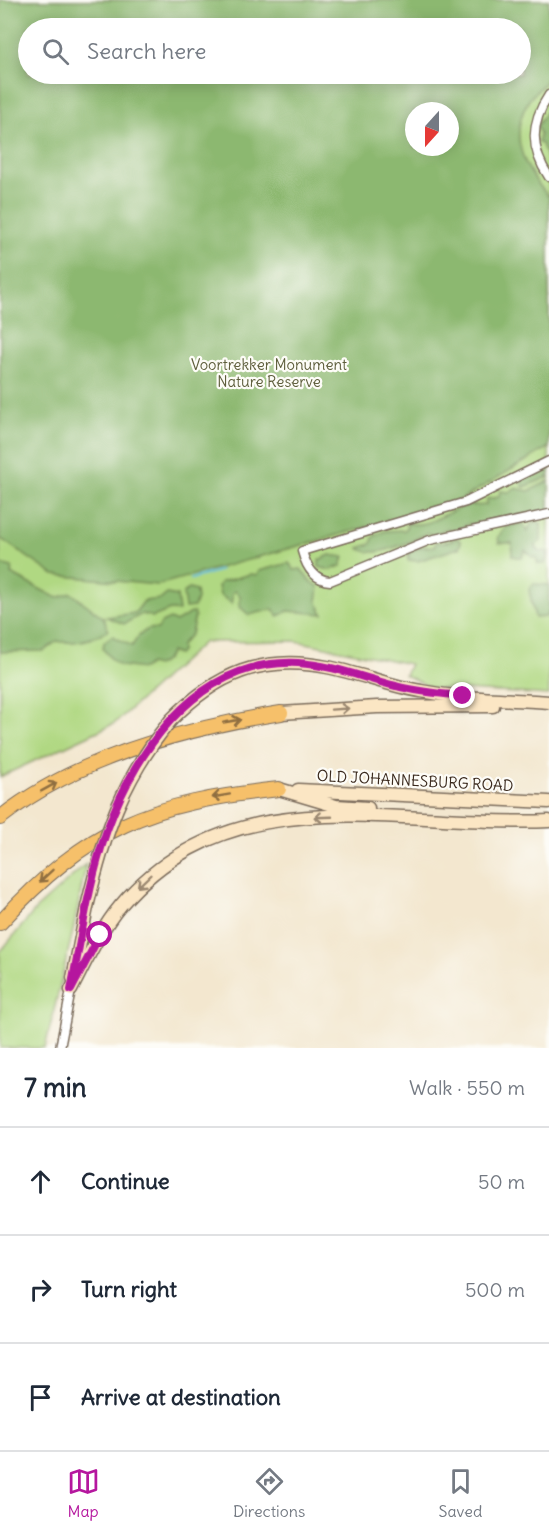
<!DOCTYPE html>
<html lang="en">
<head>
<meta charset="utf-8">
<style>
  body { margin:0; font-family:Delius,sans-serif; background:#f2f2f3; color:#1f2937 }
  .compass { position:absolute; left:405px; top:102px; width:54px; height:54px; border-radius:50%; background:#fff; box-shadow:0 3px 15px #0003; rotate:201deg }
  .stop { position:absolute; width:18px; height:18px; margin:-14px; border:4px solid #b5179e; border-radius:50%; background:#fff }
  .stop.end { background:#b5179e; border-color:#fff; box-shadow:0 2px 6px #0008 }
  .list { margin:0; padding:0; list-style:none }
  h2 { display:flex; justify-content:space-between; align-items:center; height:78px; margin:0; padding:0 24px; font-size:26px }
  h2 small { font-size:20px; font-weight:400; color:#747a83 }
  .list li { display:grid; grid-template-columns:39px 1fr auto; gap:18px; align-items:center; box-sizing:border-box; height:108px; padding:0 24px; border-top:2px solid #e0e1e3 }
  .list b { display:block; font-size:22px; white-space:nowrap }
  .list em { font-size:20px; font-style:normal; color:#747a83 }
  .icon { flex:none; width:33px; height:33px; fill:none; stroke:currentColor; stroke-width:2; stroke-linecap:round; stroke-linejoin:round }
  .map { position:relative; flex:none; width:549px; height:1048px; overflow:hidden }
  .search { position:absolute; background:#fff; box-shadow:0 3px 15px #0003; left:18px; right:18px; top:18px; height:66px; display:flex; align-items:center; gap:15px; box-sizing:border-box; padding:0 21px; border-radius:33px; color:#747a83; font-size:22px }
  .sheet { height:402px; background:#fff }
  nav { display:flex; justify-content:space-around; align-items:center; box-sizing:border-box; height:84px; border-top:2px solid #e0e1e3; background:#fff; font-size:16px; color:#747a83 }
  nav a { display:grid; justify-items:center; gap:3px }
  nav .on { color:#b5179e }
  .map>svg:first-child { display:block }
  .green { fill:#b0d882; stroke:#768150; stroke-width:1.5; fill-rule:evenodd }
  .forest { fill:#8cb870; stroke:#647147; stroke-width:1.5; fill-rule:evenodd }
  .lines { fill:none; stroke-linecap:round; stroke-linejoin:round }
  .stream { stroke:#62badf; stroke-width:2 }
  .minor-casing { stroke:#7b6c5c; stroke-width:11 }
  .secondary-casing { stroke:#7b6c5c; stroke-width:15 }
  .primary-casing { stroke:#7b6c5c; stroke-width:16 }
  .minor { stroke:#fff; stroke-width:8 }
  .secondary { stroke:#fbe6c4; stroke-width:12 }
  .primary { stroke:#f6c06b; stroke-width:14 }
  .secondary-bridge-casing { stroke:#7b6c5c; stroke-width:15; stroke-linecap:butt }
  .secondary-bridge { stroke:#fbe6c4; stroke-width:12 }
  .oneway { stroke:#9b8871 }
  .oneway2 { stroke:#8f6e41 }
  .route { stroke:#b5179e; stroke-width:8 }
  .labels { text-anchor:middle; stroke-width:4.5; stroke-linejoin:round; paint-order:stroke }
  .park-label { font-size:15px; fill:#5e5e3c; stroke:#fdfcf7 }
  .street-label { font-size:15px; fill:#3b2a1e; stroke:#fdfcf7 }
</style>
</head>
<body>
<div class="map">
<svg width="549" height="1048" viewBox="0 0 549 1048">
  <rect width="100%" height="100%" fill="#fdfcf7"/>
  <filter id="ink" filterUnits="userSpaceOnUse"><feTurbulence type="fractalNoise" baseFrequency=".0167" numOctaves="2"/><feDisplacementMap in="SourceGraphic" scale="12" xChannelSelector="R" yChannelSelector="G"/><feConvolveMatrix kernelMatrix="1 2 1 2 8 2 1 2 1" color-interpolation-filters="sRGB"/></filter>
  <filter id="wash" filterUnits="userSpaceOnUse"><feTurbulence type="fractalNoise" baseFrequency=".008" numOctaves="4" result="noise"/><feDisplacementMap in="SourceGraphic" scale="24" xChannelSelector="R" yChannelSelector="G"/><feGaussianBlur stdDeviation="1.35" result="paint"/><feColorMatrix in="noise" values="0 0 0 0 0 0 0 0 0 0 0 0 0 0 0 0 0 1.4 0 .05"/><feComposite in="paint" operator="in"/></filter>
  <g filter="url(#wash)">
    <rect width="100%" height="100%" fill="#f3e7cf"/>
    <g class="green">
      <path d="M 0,0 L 549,0 L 549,695 L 432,688 L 405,675 L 410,664 L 296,641 L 204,642 L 115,723 L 0,777 ZM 28,28 L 520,28 L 520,74 L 28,74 ZM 414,111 L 450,111 L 450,147 L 414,147 Z"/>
      <path d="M 86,864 L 73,931 L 45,1048 L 0,1048 L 0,952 L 36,909 Z"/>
    </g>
    <g class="forest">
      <path d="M 0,0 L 549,0 C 549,20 549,57 549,75 C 547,84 534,92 529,100 C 507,136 524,169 549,197 L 549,447 L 457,502 L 157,585 L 54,575 L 0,538 ZM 28,28 L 520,28 L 520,74 L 28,74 ZM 414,111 L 450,111 L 450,147 L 414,147 Z"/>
      <path d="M 549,107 L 549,165 L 542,144 L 538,142 L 540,134 L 537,126 Z"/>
      <path d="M 549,469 L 549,477 L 524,487 L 522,485 L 522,480 L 541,470 Z"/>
      <path d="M 549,481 L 549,510 L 485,523 L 469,524 L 454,531 L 445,529 L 434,535 L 427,533 C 413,541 373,560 359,548 L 371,544 L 374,536 L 385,531 L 405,530 L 408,523 C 431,530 451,506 471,505 C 476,505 480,506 486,505 L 487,499 L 499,497 L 500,491 L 509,492 L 515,488 L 529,491 Z"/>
      <path d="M 533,521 L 541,523 L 541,541 L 535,546 L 540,552 L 546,551 L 548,554 L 545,564 L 538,564 L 536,557 L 532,557 L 525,550 L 522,558 L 512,556 L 512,543 L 499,543 L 498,537 L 506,527 L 523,523 L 527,532 Z"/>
      <path d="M 457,538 L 461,542 L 459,548 L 418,561 L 408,560 L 409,552 L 420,547 L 435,546 L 436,542 L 442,543 Z"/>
      <path d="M 330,555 L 344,557 L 341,566 L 330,570 L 319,567 L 319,560 Z"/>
      <path d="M 289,563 L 294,570 L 301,569 L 308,579 L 319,587 L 317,601 L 323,614 L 288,611 L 278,616 L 273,609 L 249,615 L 240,607 L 240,596 L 235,591 L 232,593 L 232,603 L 220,595 L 218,586 L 221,582 L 251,574 L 257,575 L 259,571 Z"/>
      <path d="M 0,564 L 12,567 L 11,574 L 57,598 L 71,593 L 104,618 L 108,630 C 92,640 76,645 57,641 L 44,651 L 0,652 Z"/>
      <path d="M 533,584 L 549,585 L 549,610 L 546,617 L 535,618 L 529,590 Z"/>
      <path d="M 189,589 L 196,591 L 197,599 L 194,607 L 185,608 L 183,593 Z"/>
      <path d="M 167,594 L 177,596 L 179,611 L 170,610 L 153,617 L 142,614 L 124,624 L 107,617 L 135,613 L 144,601 L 161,599 Z"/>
      <path d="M 193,612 L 195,616 L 191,634 L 181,645 L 181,652 L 178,655 L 171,652 L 165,661 L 156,666 L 150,664 L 143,669 L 121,666 L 112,660 L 103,649 L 104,642 L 112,636 L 132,646 C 137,637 146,626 158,629 L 161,623 L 170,619 L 176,622 Z"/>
    </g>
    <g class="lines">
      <path class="stream" d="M 191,579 L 221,570"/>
    </g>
  </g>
  <g filter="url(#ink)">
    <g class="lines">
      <g class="minor-casing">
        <g id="minor">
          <path d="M 549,95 C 530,123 530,149 549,177"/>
          <path d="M 549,461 L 466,502 L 302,551 C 306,566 314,580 330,581 L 430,540 L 549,514"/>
          <path d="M 60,1048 L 71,990"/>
        </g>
      </g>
      <g class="secondary-casing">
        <g id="secondary">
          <path d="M 281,713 L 377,707 L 493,706"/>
          <path d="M 171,720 C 216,674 262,654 327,667 C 359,673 389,686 421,691 C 463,699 506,699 549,702"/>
          <path d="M 279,789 L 336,806 L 368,808"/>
          <path d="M 298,790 L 549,802"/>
          <path d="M 73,978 L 87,907"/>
          <path d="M 71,990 C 86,961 100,930 121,905 C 234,773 399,828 549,821"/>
        </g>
      </g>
      <g class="primary-casing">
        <g id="primary">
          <path d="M 0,818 C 77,757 187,728 281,713"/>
          <path d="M 0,923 C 89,826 150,803 279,789"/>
        </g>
      </g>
      <use href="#minor" class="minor"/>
      <use href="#secondary" class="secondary"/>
      <use href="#primary" class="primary"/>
      <g class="secondary-bridge-casing">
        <path id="secondary-bridge" d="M 87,907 C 104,834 122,779 171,720"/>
      </g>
      <use href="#secondary-bridge" class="secondary-bridge"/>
    </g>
    <defs><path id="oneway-shaft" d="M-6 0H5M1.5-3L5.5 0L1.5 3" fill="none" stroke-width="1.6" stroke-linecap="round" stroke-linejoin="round" transform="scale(1.5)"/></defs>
    <g class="oneway">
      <use href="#oneway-shaft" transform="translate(340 709) rotate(-4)"/>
      <use href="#oneway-shaft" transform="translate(323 817) rotate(178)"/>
      <use href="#oneway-shaft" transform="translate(144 881) rotate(136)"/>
    </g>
    <g class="oneway2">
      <use href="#oneway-shaft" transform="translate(232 721) rotate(-10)"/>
      <use href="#oneway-shaft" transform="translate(49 787) rotate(-29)"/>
      <use href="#oneway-shaft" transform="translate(221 796) rotate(170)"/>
      <use href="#oneway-shaft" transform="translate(46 876) rotate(137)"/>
    </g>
  </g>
  <g class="lines" filter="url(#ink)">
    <path class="route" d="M 100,935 L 71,990 C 80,943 87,894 101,848 C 128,759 194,658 298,663 C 332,665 363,678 396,686 C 418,692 441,694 463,696"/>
  </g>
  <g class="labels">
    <g class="park-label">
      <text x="269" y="370">Voortrekker Monument<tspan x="269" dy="17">Nature Reserve</tspan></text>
    </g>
    <g class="street-label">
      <text transform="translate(415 781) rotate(3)" y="5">OLD JOHANNESBURG ROAD</text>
    </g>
  </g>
</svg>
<svg class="compass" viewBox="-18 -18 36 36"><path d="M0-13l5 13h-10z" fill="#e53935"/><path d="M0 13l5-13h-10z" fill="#747a83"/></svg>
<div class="stop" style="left:100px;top:935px"></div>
<div class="stop end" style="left:463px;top:696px"></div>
<div class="search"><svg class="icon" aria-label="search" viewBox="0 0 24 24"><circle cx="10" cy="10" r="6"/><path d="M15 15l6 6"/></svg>Search here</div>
</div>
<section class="sheet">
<h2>7 min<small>Walk · 550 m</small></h2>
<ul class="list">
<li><svg class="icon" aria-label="ahead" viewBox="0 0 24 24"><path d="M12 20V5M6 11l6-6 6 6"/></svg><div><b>Continue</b></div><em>50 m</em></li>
<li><svg class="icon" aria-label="right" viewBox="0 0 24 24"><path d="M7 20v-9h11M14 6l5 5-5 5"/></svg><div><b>Turn right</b></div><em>500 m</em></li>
<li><svg class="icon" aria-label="arrive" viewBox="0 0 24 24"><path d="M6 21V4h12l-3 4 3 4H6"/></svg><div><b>Arrive at destination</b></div></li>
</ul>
</section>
<nav>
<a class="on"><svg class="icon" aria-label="map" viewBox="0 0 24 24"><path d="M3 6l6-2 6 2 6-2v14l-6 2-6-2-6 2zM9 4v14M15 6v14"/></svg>Map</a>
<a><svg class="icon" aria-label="directions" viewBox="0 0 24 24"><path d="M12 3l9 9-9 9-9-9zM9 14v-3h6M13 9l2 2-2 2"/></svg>Directions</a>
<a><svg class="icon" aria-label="saved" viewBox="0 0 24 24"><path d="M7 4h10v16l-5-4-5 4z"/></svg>Saved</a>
</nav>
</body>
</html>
